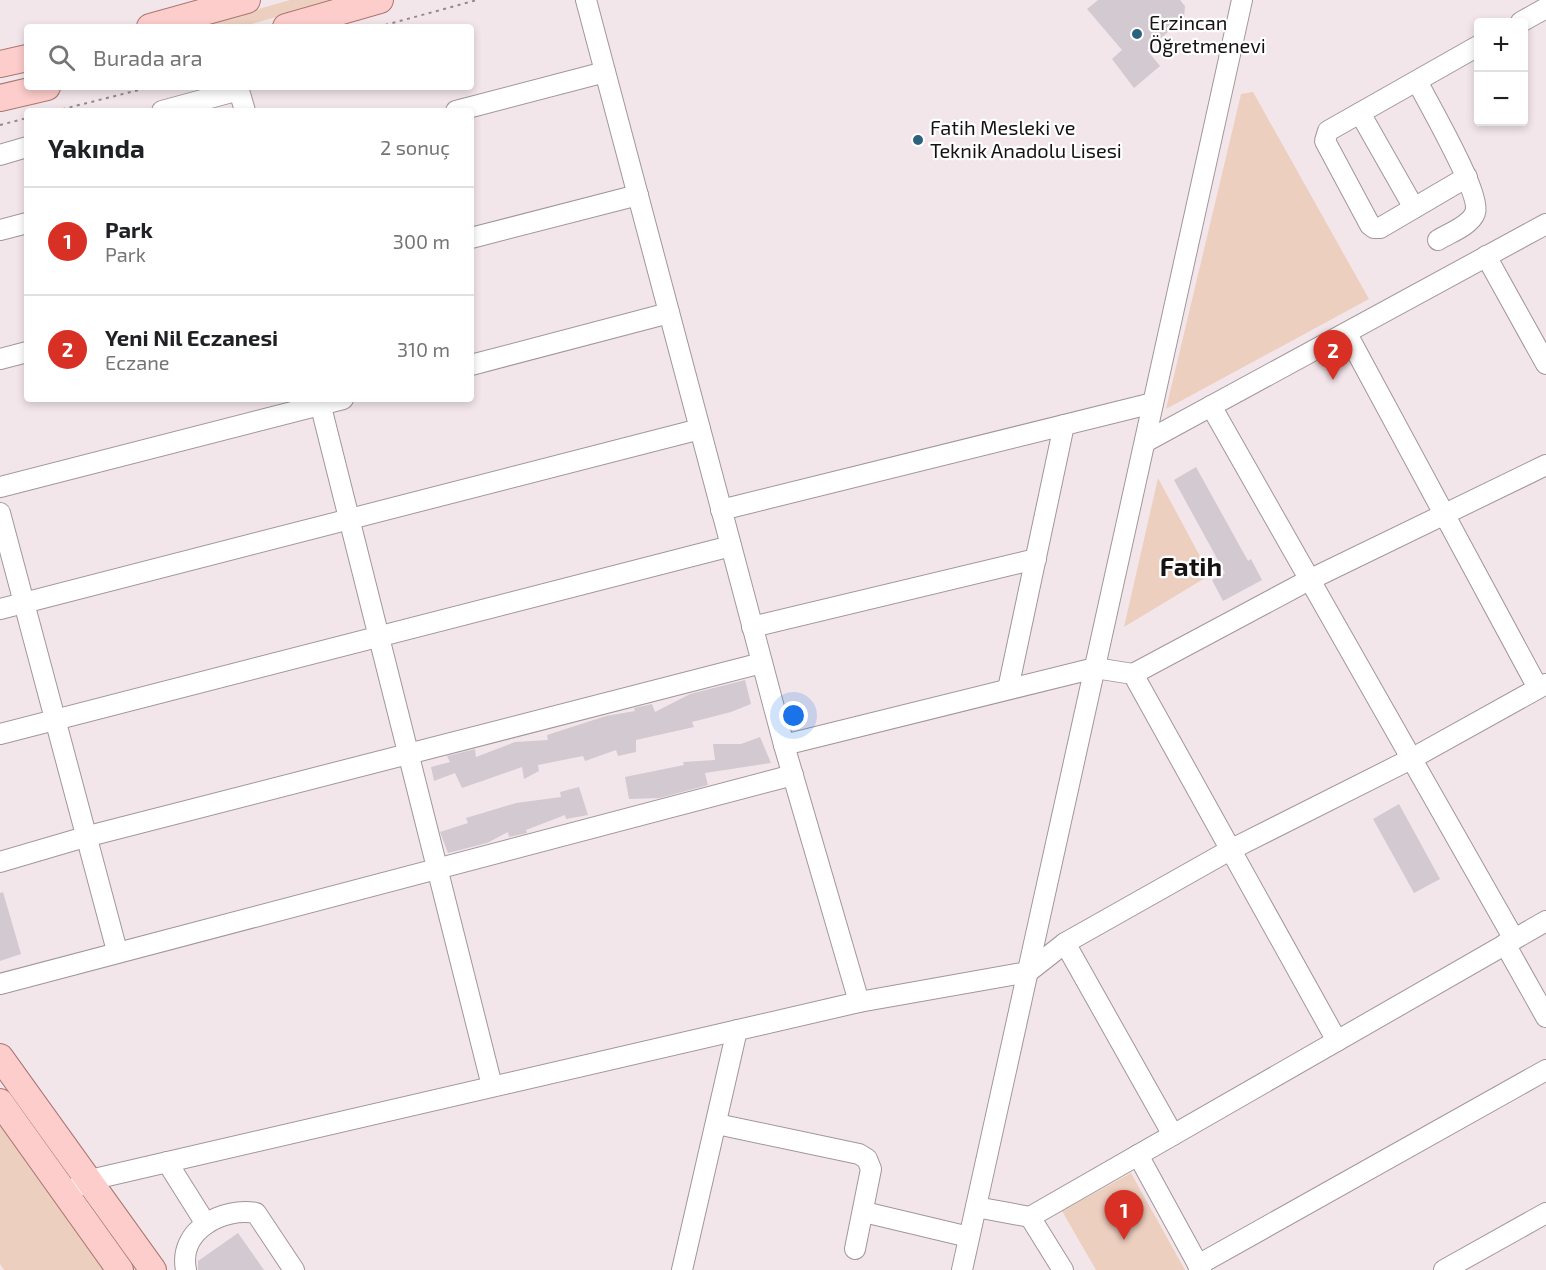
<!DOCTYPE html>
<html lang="tr">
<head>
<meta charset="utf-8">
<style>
  body { margin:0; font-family:"Exo 2",sans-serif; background:#f6f6f6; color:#202124 }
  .controls { position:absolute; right:18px; top:18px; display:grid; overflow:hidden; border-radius:6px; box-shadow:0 3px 9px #0003 }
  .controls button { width:54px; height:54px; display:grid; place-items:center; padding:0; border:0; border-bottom:2px solid #e0e0e0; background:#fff; color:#202124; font:30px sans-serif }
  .you { position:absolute; left:794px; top:716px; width:21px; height:21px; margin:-15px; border:4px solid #fff; border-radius:50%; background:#1a73e8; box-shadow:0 0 0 9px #1a73e833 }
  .badge { display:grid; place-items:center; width:39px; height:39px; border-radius:50%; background:#d93025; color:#fff; font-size:20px; font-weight:700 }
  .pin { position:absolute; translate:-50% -50px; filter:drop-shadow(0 2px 3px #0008) }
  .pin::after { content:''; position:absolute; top:32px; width:21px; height:18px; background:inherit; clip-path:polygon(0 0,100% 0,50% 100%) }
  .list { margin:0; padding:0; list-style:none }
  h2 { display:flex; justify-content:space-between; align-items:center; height:78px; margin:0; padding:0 24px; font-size:26px }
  h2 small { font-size:20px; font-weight:400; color:#757577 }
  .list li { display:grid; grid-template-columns:39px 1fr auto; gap:18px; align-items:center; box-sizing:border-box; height:108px; padding:0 24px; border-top:2px solid #e0e0e0 }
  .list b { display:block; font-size:22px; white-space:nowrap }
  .list p { margin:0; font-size:20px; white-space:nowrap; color:#757577 }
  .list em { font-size:20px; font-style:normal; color:#757577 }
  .icon { flex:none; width:33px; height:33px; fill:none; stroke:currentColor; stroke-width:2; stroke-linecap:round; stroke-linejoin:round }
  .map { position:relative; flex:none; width:1546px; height:1270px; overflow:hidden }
  .search { position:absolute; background:#fff; box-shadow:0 3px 9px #0003; left:24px; top:24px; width:450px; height:66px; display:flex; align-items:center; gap:15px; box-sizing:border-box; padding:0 21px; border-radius:6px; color:#757577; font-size:22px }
  .panel { position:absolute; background:#fff; box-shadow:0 3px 9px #0003; left:24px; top:108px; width:450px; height:294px; border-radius:6px }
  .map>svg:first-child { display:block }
  .green { fill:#edcfbf }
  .building { fill:#d3c9d0 }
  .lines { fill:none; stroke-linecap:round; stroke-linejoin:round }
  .minor-casing { stroke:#a29699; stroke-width:22 }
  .major-casing { stroke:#aa7673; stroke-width:28 }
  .path { stroke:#92898c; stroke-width:2; stroke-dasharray:3 4.5; stroke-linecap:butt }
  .minor { stroke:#fff; stroke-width:20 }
  .major { stroke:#fccdca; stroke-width:26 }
  .poi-dot { fill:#2d627e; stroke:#fff; stroke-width:2 }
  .labels { text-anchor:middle; stroke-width:4.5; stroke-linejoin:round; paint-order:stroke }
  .poi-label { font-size:20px; fill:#161113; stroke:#fff; text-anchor:start }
  .district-label { font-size:26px; font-weight:bold; fill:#161113; stroke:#fff }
</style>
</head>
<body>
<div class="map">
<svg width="1546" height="1270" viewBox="0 0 1546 1270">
  <rect width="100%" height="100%" fill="#f3e6ea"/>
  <g class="green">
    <path d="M 290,0 L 336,0 L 241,27 L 195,27 Z"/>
    <path d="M 1253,92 L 1369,299 L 1166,409 L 1241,94 Z"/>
    <path d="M 1158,478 L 1210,575 L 1124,627 Z"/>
    <path d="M 0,1122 L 104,1270 L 4,1270 L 0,1264 Z"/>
    <path d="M 1131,1173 L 1185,1270 L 1096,1270 L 1062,1211 Z"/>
  </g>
  <g class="building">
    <path d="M 1098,0 L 1180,0 L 1185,6 L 1184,18 L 1147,50 L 1160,66 L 1134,88 L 1112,59 L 1122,50 L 1087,9 Z"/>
    <path d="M 1196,467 L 1248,561 L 1251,559 L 1262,580 L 1223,601 L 1212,580 L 1225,573 L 1174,480 Z"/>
    <path d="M 745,680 L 751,704 L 731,712 L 692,722 L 694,727 L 636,740 L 636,752 L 618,756 L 616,750 L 585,761 L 583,756 L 538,765 L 539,771 L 524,779 L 522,767 L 462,788 L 455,773 L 434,781 L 431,767 L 450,762 L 447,756 L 475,749 L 476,757 L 515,742 L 548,740 L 547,735 L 606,716 L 635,711 L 634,708 L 652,704 L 655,712 L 690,694 Z"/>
    <path d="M 760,737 L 771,763 L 705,773 L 708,785 L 660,798 L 629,799 L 625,777 L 684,765 L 683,762 L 715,760 L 713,744 L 741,744 Z"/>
    <path d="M 579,787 L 588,815 L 566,819 L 565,815 L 526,830 L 527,833 L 509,837 L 508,832 L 487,843 L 448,853 L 440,832 L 468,823 L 466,818 L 516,803 L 561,797 L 560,792 Z"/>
    <path d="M 1399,804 L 1440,879 L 1414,893 L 1373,819 Z"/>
    <path d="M 3,892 L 21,954 L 0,961 L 0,893 Z"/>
    <path d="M 238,1233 L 264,1270 L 198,1270 L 198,1261 Z"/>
  </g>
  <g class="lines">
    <g class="minor-casing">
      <g id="minor">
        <path d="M 586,0 L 784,745 L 859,1002"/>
        <path d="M 1521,22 L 1546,8"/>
        <path d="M 1417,81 C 1428,103 1482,195 1475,213 C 1470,226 1449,233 1438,240"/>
        <path d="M 238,87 L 245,111"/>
        <path d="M 162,111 L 239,90"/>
        <path d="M 456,111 L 605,72"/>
        <path d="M 1360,113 L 1414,208"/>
        <path d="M 0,155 L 27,147"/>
        <path d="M 1467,177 L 1380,228 L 1374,228 L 1370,225 L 1325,141 L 1328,131 L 1478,46"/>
        <path d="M 0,230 L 27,223"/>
        <path d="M 471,238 L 638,195"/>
        <path d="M 1486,256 L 1546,364"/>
        <path d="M 1347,334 L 1538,688"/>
        <path d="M 0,359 L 27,352"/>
        <path d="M 471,365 L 669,313"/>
        <path d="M 319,399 L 492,1086"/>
        <path d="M 1211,406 L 1514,939"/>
        <path d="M 1145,442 L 1546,224"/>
        <path d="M 0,487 L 343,399"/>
        <path d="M 721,510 L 1153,403"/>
        <path d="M 0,513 L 117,951"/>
        <path d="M 0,609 L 700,429"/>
        <path d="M 752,627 L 1036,559"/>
        <path d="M 1133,674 L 1309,580 L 1546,465"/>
        <path d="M 1008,689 L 1064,425"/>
        <path d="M 0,734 L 731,546"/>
        <path d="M 784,745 L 1095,668 L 1133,674 L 1337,1041"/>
        <path d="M 0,862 L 85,837 L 762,663"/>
        <path d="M 1065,943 L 1173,1135"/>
        <path d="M 1505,944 L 1546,1017"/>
        <path d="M 0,984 L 793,775"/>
        <path d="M 717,1124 L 859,1154 L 867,1159 L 871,1169 L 855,1249"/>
        <path d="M 1138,1155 L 1201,1270"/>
        <path d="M 167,1162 L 206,1224"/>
        <path d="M 65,1193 L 90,1180 L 859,1002 L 1028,972 L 1065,943 L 1230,850 L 1411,759 L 1546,684"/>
        <path d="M 976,1207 L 1030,1217 L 1063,1270"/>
        <path d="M 864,1212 L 969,1237"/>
        <path d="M 1030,1217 L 1546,921"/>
        <path d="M 1198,1265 L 1546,1070"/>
        <path d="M 186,1270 C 178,1230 223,1207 256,1213 L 294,1270"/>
        <path d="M 682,1270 L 737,1030"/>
        <path d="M 962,1270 L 1242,0"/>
        <path d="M 1444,1270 L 1546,1213"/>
      </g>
    </g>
    <g class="major-casing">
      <g id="major">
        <path d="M 150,27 L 247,0"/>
        <path d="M 286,27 L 380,0"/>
        <path d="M 0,64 L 27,58"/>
        <path d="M 0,98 L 47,87"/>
        <path d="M 0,1057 L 153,1270"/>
        <path d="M 0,1102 L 120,1270"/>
      </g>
    </g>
    <g class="path">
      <path d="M 378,27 L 477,0"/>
      <path d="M 55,111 L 151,87"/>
      <path d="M 0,125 L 27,118"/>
    </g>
    <use href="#minor" class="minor"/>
    <use href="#major" class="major"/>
  </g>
  <g class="poi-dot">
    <circle cx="1137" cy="34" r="6"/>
    <circle cx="918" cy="140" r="6"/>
  </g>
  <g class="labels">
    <g class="poi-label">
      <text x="1149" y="30">Erzincan<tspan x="1149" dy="23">Öğretmenevi</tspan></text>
      <text x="930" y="135">Fatih Mesleki ve<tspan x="930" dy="23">Teknik Anadolu Lisesi</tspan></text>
    </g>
    <g class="district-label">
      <text x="1191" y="576">Fatih</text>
    </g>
  </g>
</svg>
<div class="controls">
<button>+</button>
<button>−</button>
</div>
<div class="you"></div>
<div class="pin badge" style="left:1124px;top:1240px">1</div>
<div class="pin badge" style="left:1333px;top:380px">2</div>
<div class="search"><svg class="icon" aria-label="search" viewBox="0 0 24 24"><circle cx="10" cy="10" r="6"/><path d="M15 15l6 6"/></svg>Burada ara</div>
<section class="panel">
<h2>Yakında<small>2 sonuç</small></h2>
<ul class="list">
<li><span class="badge">1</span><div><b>Park</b><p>Park</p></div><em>300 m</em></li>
<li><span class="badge">2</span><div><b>Yeni Nil Eczanesi</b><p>Eczane</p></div><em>310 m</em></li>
</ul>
</section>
</div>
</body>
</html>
